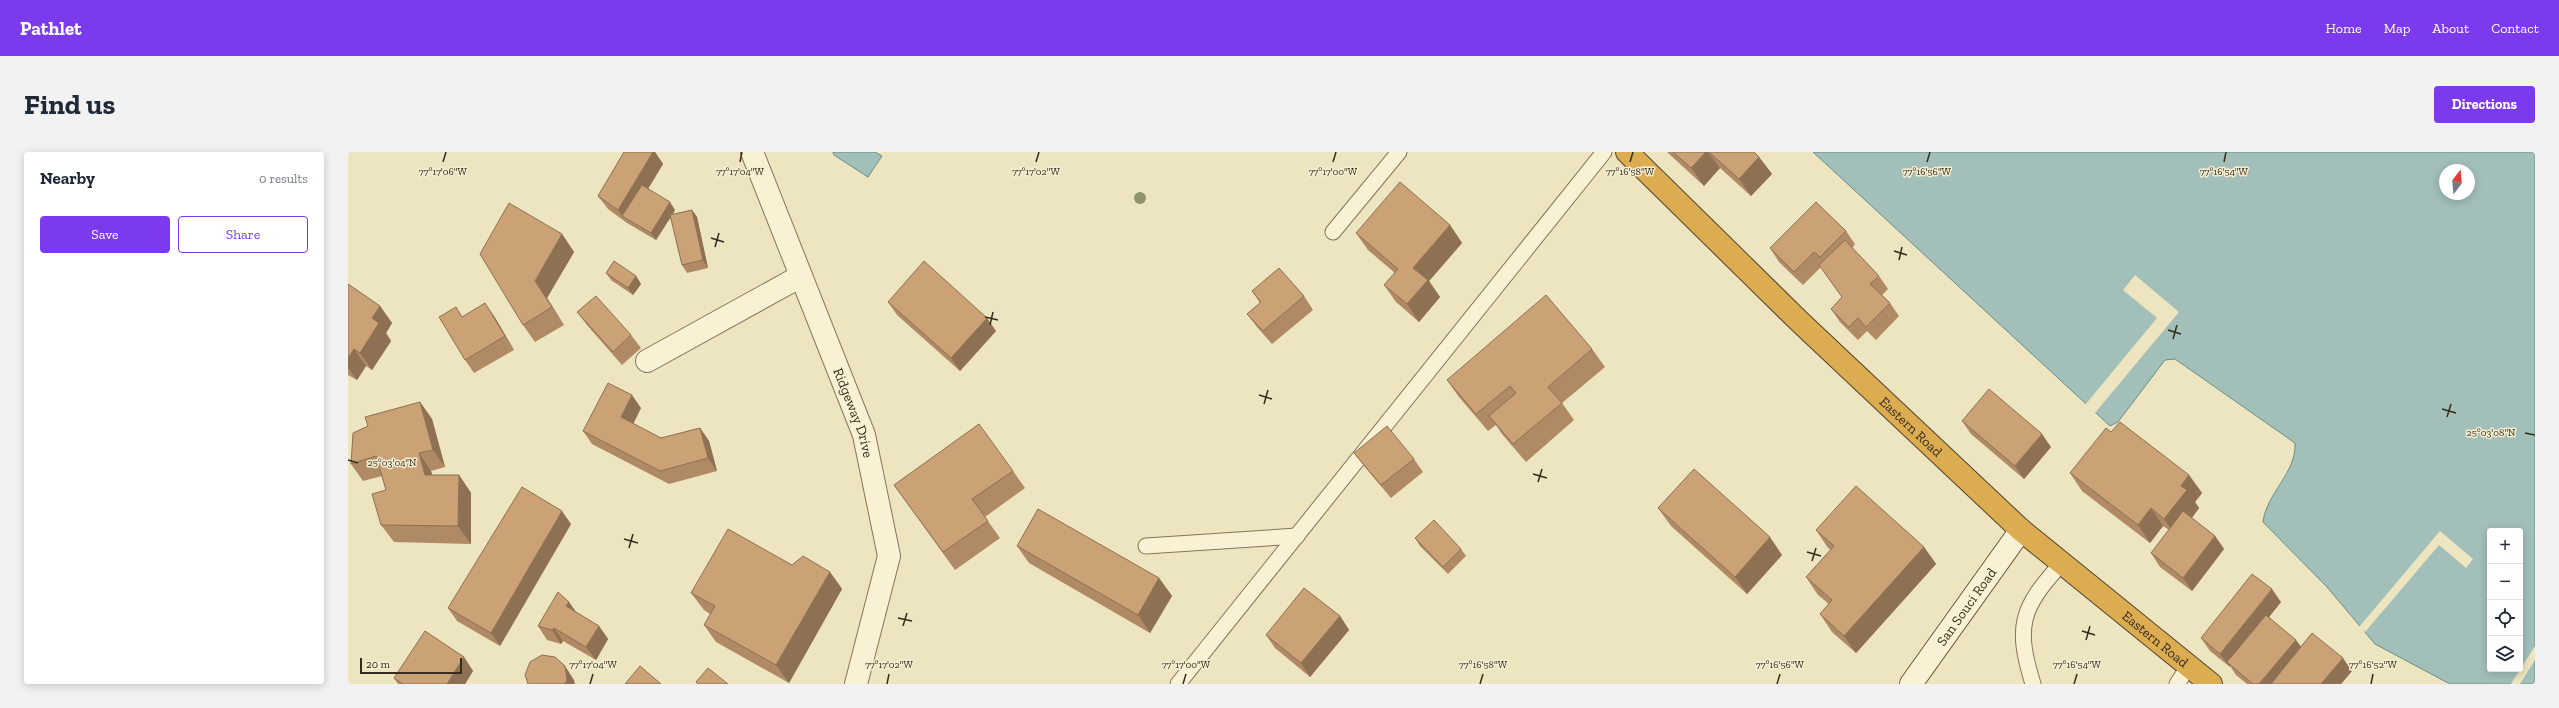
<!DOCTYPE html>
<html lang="en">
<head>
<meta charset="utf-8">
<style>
  body { margin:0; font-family:"Zilla Slab",serif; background:#f2f2f3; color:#1f2937 }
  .controls { position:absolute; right:12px; bottom:12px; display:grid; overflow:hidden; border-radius:4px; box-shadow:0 2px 10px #0003 }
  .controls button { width:36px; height:36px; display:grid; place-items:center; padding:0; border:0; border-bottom:1px solid #e0e1e3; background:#fff; color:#1f2937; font:20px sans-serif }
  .compass { position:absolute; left:2091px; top:12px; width:36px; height:36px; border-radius:50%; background:#fff; box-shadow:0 2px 10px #0003; rotate:16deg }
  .scale { position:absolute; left:12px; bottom:10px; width:102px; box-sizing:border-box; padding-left:4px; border:2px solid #362b1d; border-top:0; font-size:11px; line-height:14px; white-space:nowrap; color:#362b1d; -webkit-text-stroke:3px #f5edd0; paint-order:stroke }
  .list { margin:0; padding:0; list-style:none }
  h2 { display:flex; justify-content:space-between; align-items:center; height:52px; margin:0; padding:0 16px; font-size:17px }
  h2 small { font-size:13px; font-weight:400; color:#747a83 }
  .actions { display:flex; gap:8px; padding:12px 16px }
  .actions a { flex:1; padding:9px 0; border:1px solid #7c3aed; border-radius:4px; text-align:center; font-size:14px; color:#7c3aed }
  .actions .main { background:#7c3aed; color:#fff }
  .icon { flex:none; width:22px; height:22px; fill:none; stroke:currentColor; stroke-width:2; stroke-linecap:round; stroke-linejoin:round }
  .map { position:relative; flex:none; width:2187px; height:532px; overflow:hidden; border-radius:4px }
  header { display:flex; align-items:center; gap:24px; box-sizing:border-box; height:56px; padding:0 20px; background:#7c3aed; color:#fff }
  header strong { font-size:19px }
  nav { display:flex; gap:22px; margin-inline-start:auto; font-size:14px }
  .intro { display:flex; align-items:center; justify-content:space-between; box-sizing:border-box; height:96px; padding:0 24px }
  h1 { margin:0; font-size:28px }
  .button { padding:10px 18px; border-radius:4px; background:#7c3aed; color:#fff; font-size:14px; font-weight:700 }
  main { display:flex; gap:24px; padding:0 24px }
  aside { flex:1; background:#fff; border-radius:4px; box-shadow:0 2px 10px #0003 }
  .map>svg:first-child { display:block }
  .water { fill:#a3bfba; stroke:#6a8d87; fill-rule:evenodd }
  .pier { fill:#ede4c0 }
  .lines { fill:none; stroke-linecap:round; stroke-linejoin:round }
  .lane-casing { stroke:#867558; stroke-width:17 }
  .street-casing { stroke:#867558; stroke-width:24 }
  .secondary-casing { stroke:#68563c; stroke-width:24 }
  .highway-casing { stroke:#53422d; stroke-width:24 }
  .lane { stroke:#f8f1d3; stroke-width:15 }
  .street { stroke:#f8f1d3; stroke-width:22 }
  .secondary { stroke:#f8f1d3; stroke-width:22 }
  .highway { stroke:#dcac51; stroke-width:22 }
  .tree { fill:#8f946a }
  .wall { fill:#af8a65 }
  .shaded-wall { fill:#8e7153 }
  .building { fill:#cba176; stroke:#8e7153 }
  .ticks { fill:none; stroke:#362b1d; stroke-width:1.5 }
  .labels { text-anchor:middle; stroke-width:3; stroke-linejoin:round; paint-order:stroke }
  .street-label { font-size:14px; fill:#362b1d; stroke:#f5edd0 }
  .ticks-label { font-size:10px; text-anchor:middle; fill:#362b1d; stroke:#f5edd0; stroke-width:3; stroke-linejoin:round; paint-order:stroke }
</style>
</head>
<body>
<header>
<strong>Pathlet</strong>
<nav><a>Home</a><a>Map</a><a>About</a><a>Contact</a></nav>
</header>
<div class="intro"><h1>Find us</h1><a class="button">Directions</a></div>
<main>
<aside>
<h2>Nearby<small>0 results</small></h2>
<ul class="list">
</ul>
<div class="actions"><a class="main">Save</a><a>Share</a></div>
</aside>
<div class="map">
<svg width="2187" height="532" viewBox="0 0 2187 532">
  <rect width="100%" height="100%" fill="#ede4c0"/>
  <g class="water">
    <path d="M 485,0 L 527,0 L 534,4 L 520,25 L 486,3 Z"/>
    <path d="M 1465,0 L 2187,0 L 2187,532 L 2102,532 L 2027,492 L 1979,435 L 1915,370 C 1918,342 1949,320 1947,291 L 1827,207 L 1817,208 L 1770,270 L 1762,274 ZM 2097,18 L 2121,18 L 2121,42 L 2097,42 ZM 2142,379 L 2172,379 L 2172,517 L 2142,517 Z"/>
  </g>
  <g class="pier">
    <path d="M 1787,123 L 1831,160 L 1747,261 L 1737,253 L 1809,166 L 1775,138 Z"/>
    <path d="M 2092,379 L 2125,407 L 2118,416 L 2091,393 L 2017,480 L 2011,475 Z"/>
    <path d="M 2187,494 L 2187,508 L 2172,532 L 2163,532 Z"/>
  </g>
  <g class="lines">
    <g class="lane-casing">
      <g id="lane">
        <path d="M 985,80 L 1051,0"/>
        <path d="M 798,394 L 949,384"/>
        <path d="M 830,532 L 1256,0"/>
        <path d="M 1685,532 C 1667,474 1673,456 1713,412"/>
        <path d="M 1829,532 L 1841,514"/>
      </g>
    </g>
    <g class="street-casing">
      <g id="street">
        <path id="s1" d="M 404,0 L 516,283 L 541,404 L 508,532"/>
        <path d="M 299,209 L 453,124"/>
      </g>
    </g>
    <g class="secondary-casing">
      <g id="secondary">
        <path id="s2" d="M 1563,532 L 1673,378"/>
      </g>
    </g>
    <g class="highway-casing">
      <g id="highway">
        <path id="s3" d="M 1279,0 L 1452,170 L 1673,378 L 1863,532"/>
      </g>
    </g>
    <use href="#lane" class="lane"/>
    <use href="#street" class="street"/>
    <use href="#secondary" class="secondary"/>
    <use href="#highway" class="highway"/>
  </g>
  <circle class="tree" cx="792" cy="46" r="6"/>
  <g class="wall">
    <path d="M 276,0 L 307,0 L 315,12 L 300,37 L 327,58 L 325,62 L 344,58 L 349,65 L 360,116 L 339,121 L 334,113 L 323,65 L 308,88 L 279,71 L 260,57 L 250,44 Z"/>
    <path d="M 1319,0 L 1406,0 L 1411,5 L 1424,22 L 1403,44 L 1372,16 L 1356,34 Z"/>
    <path d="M 1102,73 L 1114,91 L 1081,129 L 1092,145 L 1071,170 L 1048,150 L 1036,133 L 1047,121 L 1020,98 L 1008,81 Z"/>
    <path d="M 1498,79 L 1507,92 L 1504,96 L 1531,124 L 1540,137 L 1534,143 L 1542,151 L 1551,164 L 1528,188 L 1519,179 L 1510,188 L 1492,170 L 1483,157 L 1494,145 L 1473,115 L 1455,133 L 1431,110 L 1422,96 Z"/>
    <path d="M 214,82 L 226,100 L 199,146 L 216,173 L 187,190 L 175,173 Z"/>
    <path d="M 258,121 L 288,124 L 293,132 L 285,143 L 263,128 Z"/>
    <path d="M 0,132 L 32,154 L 44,171 L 38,181 L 43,189 L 24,218 L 18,214 L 9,228 L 0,223 Z"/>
    <path d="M 904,139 L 956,144 L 965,158 L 924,192 L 909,175 L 899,162 L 912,151 Z"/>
    <path d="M 540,150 L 648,179 L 612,219 L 549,163 Z"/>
    <path d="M 108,155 L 114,165 L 146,164 L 166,198 L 126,221 L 117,208 Z"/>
    <path d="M 229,160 L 283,183 L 293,196 L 274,213 L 239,173 Z"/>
    <path d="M 1244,197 L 1257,215 L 1214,251 L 1226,268 L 1178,310 L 1154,282 L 1148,273 L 1140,279 L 1111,245 L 1099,228 Z"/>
    <path d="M 72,250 L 84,267 L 97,315 L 83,319 L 84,323 L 111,323 L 123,341 L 123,392 L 46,390 L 33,373 L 38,338 L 34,324 L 15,329 L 3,312 Z"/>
    <path d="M 293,256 L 285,272 L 313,286 L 352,276 L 361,289 L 369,319 L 321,332 L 244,292 L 235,279 Z"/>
    <path d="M 1614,269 L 1703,295 L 1676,327 L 1623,282 Z"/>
    <path d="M 1763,280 L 1841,323 L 1854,341 L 1847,350 L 1851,356 L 1844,366 L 1867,384 L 1876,397 L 1844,439 L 1812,415 L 1803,401 L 1821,378 L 1815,374 L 1802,391 L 1734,339 L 1722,321 Z"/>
    <path d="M 1006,301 L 1066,307 L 1075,320 L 1043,346 L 1016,314 Z"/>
    <path d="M 665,319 L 677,336 L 637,365 L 652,386 L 607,418 L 546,333 Z"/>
    <path d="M 1310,356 L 1434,403 L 1399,442 L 1323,374 Z"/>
    <path d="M 223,372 L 152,494 L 109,469 L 100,456 Z"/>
    <path d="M 1468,378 L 1576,395 L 1588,412 L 1508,501 L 1484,480 L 1472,462 L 1481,452 L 1470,443 L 1458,425 L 1483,398 L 1480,396 Z"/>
    <path d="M 1067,386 L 1113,397 L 1118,404 L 1100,422 L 1072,394 Z"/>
    <path d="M 669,394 L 811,426 L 824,444 L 802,481 L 681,411 Z"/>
    <path d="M 444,413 L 482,420 L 494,437 L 441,531 L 368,490 L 356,473 L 362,462 L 356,458 L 343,441 Z"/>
    <path d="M 221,450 L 228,460 L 251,474 L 260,487 L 248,508 L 215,489 L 213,492 L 199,488 L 190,474 Z"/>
    <path d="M 1933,450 L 1921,465 L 1953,495 L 2004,519 L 1993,532 L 1899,532 L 1888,523 L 1882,514 L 1882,515 L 1862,499 L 1853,486 Z"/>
    <path d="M 992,464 L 1001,478 L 962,525 L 927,496 L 918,483 Z"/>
    <path d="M 116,505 L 125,519 L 117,532 L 50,532 L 46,526 Z"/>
  </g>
  <g class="shaded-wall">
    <path d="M 305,0 L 307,0 L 315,12 L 281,68 L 274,64 L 270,58 Z"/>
    <path d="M 1358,0 L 1360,0 L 1372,16 L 1356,34 L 1343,16 Z"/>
    <path d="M 1411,5 L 1424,22 L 1403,44 L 1391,27 Z"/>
    <path d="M 322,50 L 327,58 L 308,88 L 303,81 Z"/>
    <path d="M 344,58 L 349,65 L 360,116 L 355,108 Z"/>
    <path d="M 1102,73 L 1114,91 L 1081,129 L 1092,145 L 1071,170 L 1059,152 L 1065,116 Z"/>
    <path d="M 214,82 L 226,100 L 199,146 L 216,173 L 204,155 L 187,129 Z"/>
    <path d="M 288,124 L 293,132 L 285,143 L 280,136 Z"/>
    <path d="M 137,151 L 146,164 L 166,198 L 157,184 Z"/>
    <path d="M 32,154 L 44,171 L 38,181 L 43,189 L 24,218 L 12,201 L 24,166 Z"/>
    <path d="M 639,166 L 648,179 L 612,219 L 603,206 Z"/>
    <path d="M 6,197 L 18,214 L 9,228 L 0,216 L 0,206 Z"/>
    <path d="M 284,243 L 293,256 L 282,278 L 273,265 Z"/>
    <path d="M 72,250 L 84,267 L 97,315 L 85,298 Z"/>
    <path d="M 352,276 L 361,289 L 369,319 L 360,306 Z"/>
    <path d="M 1694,282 L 1703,295 L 1676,327 L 1667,314 Z"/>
    <path d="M 71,301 L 83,319 L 89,340 L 77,323 Z"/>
    <path d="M 111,323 L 123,341 L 123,392 L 110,374 Z"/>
    <path d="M 1841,323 L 1854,341 L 1847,350 L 1851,356 L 1829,385 L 1816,367 L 1833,334 Z"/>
    <path d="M 1803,356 L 1815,374 L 1802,391 L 1790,373 Z"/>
    <path d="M 214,359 L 223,372 L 152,494 L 143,481 Z"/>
    <path d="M 1867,384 L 1876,397 L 1844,439 L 1835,426 Z"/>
    <path d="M 1422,385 L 1434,403 L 1399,442 L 1387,425 Z"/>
    <path d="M 1576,395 L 1588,412 L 1508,501 L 1496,484 Z"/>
    <path d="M 482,420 L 494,437 L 441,531 L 428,513 Z"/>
    <path d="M 811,426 L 824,444 L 802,481 L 790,463 Z"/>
    <path d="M 1924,437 L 1933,450 L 1883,513 L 1879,510 L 1882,514 L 1882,515 L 1872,502 Z"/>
    <path d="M 221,450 L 230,463 L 218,454 Z"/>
    <path d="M 992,464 L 1001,478 L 962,525 L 953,511 Z"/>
    <path d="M 251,474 L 260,487 L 248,508 L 238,495 Z"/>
    <path d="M 206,476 L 215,489 L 213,492 L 204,478 Z"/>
    <path d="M 1948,488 L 1958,501 L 1932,532 L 1911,532 Z"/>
    <path d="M 116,505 L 125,519 L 117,532 L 99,532 Z"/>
    <path d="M 1995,506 L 2004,519 L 1993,532 L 1973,532 Z"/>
    <path d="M 217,514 L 226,528 L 227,532 L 217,532 Z"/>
  </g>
  <g class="building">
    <path d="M 276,0 L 305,0 L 270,58 L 250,44 Z"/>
    <path d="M 1325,0 L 1358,0 L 1343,16 Z"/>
    <path d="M 1361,0 L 1406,0 L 1411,5 L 1391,27 Z"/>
    <path d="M 1052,30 L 1102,73 L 1065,116 L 1080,128 L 1059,152 L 1036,133 L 1050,117 L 1008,81 Z"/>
    <path d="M 294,33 L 322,50 L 303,81 L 274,64 Z"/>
    <path d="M 1468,50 L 1498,79 L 1472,105 L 1466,100 L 1446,120 L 1422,96 Z"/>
    <path d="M 161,51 L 214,82 L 187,129 L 204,155 L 175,173 L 132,102 Z"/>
    <path d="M 344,58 L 355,108 L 334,113 L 322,63 Z"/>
    <path d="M 1497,88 L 1531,124 L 1522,132 L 1542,151 L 1518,175 L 1510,166 L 1501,175 L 1483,157 L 1494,145 L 1471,113 Z"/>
    <path d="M 266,109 L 288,124 L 280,136 L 258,121 Z"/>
    <path d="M 576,109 L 639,166 L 603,206 L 540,150 Z"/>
    <path d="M 931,116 L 956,144 L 915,179 L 899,162 L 913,150 L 904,139 Z"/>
    <path d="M 0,132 L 32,154 L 24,166 L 31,171 L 12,201 L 6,197 L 0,206 Z"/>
    <path d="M 1198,143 L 1244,197 L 1200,235 L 1214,251 L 1165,292 L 1141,264 L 1168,241 L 1162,234 L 1128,262 L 1099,228 Z"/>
    <path d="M 248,144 L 283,183 L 265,200 L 229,160 Z"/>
    <path d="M 137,151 L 157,184 L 117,208 L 91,165 L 108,155 L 114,165 Z"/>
    <path d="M 260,231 L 284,243 L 273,265 L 313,286 L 352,276 L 360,306 L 312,319 L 235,279 Z"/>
    <path d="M 1641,237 L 1694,282 L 1667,314 L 1614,269 Z"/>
    <path d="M 72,250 L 85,298 L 71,301 L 77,323 L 111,323 L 110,374 L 33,373 L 24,342 L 38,338 L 28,304 L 3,312 L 5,281 L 20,274 L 17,265 Z"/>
    <path d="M 1772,270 L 1841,323 L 1833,334 L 1839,338 L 1816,367 L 1803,356 L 1790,373 L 1722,321 L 1758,276 L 1763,280 Z"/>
    <path d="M 631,272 L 665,319 L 624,347 L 640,369 L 595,400 L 546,333 Z"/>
    <path d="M 1039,274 L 1066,307 L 1033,333 L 1006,301 Z"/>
    <path d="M 1346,317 L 1422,385 L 1387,425 L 1310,356 Z"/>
    <path d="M 1508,334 L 1576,395 L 1496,484 L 1472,462 L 1484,448 L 1458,425 L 1486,394 L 1468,378 Z"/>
    <path d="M 174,335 L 214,359 L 143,481 L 100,456 Z"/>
    <path d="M 690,357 L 811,426 L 790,463 L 669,394 Z"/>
    <path d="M 1835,359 L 1867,384 L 1835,426 L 1803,401 Z"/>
    <path d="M 1086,368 L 1113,397 L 1095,415 L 1067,386 Z"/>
    <path d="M 380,377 L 444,413 L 455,404 L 482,420 L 428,513 L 356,473 L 367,454 L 343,441 Z"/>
    <path d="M 1904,422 L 1924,437 L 1872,502 L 1853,486 Z"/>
    <path d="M 956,436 L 992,464 L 953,511 L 918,483 Z"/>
    <path d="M 210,440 L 221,450 L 218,454 L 251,474 L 238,495 L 206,476 L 204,478 L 190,474 Z"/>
    <path d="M 1918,463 L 1948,488 L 1911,532 L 1905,532 L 1879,510 Z"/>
    <path d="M 77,479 L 116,505 L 99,532 L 55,532 L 46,526 Z"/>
    <path d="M 1964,481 L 1995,506 L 1973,532 L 1923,532 Z"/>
    <path d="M 194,503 L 207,505 L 217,514 L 219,528 L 217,532 L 180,532 L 177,523 L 182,510 Z"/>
    <path d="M 292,514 L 313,532 L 277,532 Z"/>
    <path d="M 360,516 L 380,532 L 350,532 L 348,530 Z"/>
  </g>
  <path class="ticks" d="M 95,10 L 98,0M 392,10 L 394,0M 688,10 L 691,0M 985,10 L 988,0M 1282,10 L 1285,0M 1579,10 L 1582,0M 1876,10 L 1878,0M 363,86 L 376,90M 367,95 L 371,81M 1546,99 L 1559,103M 1551,108 L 1554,95M 637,165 L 650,168M 642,173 L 645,160M 1820,178 L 1833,182M 1825,187 L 1829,173M 911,243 L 924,247M 916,252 L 920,238M 2094,257 L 2108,261M 2099,265 L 2103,252M 2177,281 L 2187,283M 0,308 L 10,311M 1185,322 L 1199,326M 1190,330 L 1194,317M 276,387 L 290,391M 281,396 L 285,382M 1459,400 L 1473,404M 1464,409 L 1468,396M 550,466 L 564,469M 555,474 L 559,461M 1734,479 L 1747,483M 1738,488 L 1742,474M 242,532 L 245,522M 539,532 L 541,522M 835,532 L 838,522M 1132,532 L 1135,522M 1429,532 L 1432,522M 1726,532 L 1729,522M 2023,532 L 2025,522"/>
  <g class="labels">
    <g class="street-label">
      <text dy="5" stroke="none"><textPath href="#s1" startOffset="280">Ridgeway Drive</textPath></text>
      <text dy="5" stroke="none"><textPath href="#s3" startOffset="395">Eastern Road</textPath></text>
      <text dy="5" stroke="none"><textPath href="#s2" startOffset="95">San Souci Road</textPath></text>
      <text dy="5" stroke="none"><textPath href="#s3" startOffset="719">Eastern Road</textPath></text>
    </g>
  </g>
  <g class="ticks-label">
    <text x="95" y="23">77°17'06"W</text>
    <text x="392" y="23">77°17'04"W</text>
    <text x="688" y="23">77°17'02"W</text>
    <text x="985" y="23">77°17'00"W</text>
    <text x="1282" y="23">77°16'58"W</text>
    <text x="1579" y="23">77°16'56"W</text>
    <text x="1876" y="23">77°16'54"W</text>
    <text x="2143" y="284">25°03'08"N</text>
    <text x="44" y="314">25°03'04"N</text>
    <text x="245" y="516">77°17'04"W</text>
    <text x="541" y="516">77°17'02"W</text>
    <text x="838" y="516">77°17'00"W</text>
    <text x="1135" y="516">77°16'58"W</text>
    <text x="1432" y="516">77°16'56"W</text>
    <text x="1729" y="516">77°16'54"W</text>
    <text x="2025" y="516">77°16'52"W</text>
  </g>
</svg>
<div class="controls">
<button>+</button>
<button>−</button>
<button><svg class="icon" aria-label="locate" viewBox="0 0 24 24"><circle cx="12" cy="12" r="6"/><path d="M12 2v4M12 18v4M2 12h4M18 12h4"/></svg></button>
<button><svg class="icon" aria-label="layers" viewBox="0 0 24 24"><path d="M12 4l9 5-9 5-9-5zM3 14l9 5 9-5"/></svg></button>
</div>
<svg class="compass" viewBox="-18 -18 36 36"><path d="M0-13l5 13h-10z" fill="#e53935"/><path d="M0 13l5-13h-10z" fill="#747a83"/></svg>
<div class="scale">20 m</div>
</div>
</main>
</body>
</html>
